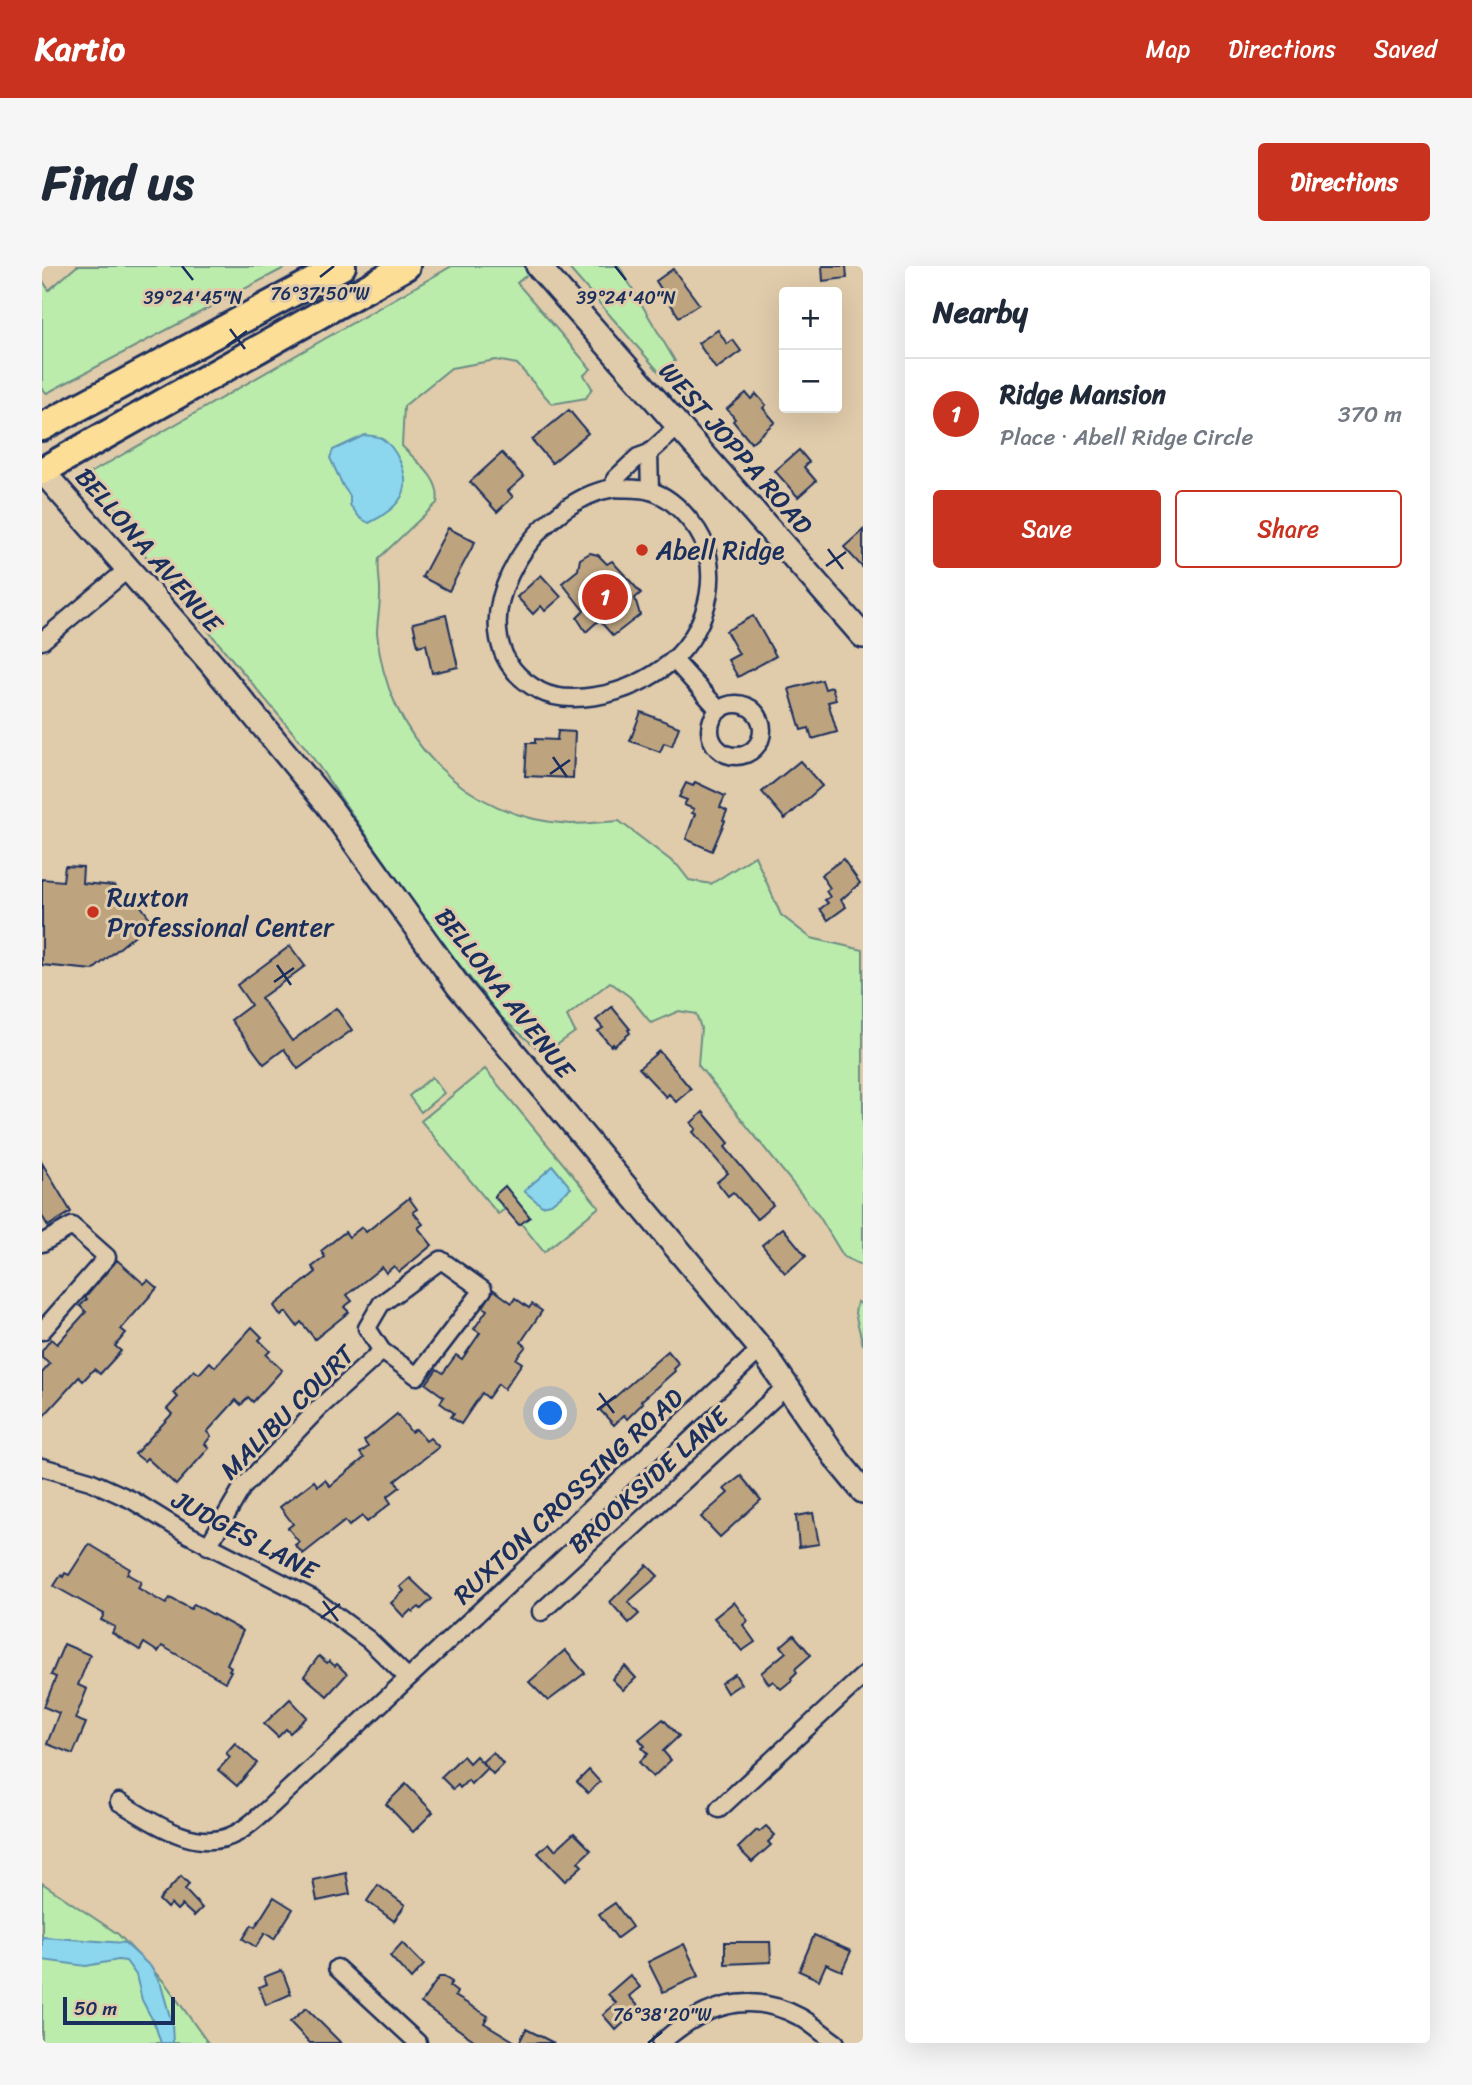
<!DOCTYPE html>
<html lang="en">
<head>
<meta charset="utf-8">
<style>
  body { margin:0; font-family:Sriracha,sans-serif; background:#f6f6f7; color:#1f2937 }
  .controls { position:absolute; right:21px; top:21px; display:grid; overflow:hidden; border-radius:7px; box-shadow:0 7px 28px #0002 }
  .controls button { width:63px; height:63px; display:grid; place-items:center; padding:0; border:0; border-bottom:2px solid #e0e1e3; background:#fff; color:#1f2937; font:35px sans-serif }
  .scale { position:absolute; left:21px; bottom:18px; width:112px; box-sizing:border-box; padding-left:7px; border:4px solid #1b2f5e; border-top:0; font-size:19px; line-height:24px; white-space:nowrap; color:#1b2f5e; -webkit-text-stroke:5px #e0cbaa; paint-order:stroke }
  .you { position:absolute; left:509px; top:1148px; width:24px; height:24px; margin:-18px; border:5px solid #fff; border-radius:50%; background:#1a73e8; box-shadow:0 0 0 10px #1a73e833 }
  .badge { display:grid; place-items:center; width:46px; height:46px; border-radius:50%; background:#c8321e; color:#fff; font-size:23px; font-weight:700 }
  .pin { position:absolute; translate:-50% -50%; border:4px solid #fff; box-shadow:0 2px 7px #0006 }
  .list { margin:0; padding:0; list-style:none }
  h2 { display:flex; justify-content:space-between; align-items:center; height:91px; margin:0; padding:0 28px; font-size:30px }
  h2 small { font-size:23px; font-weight:400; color:#747a83 }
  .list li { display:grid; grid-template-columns:46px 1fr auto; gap:21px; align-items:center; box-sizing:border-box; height:112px; padding:0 28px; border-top:2px solid #e0e1e3 }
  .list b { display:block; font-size:26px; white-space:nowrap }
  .list p { margin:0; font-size:23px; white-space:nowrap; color:#747a83 }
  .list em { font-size:23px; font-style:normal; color:#747a83 }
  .actions { display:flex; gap:14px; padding:21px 28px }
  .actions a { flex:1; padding:16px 0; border:2px solid #c8321e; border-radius:7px; text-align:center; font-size:24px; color:#c8321e }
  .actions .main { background:#c8321e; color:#fff }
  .map { position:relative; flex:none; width:821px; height:1777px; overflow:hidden; border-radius:7px }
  header { display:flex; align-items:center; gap:42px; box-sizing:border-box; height:98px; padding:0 35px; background:#c8321e; color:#fff }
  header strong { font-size:33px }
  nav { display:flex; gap:38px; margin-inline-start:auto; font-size:24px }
  .intro { display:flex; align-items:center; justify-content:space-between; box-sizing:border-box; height:168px; padding:0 42px }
  h1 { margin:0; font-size:49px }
  .button { padding:18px 32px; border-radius:7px; background:#c8321e; color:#fff; font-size:24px; font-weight:700 }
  main { display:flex; gap:42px; padding:0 42px }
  aside { flex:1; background:#fff; border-radius:7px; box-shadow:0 7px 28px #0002 }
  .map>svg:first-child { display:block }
  .green { fill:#bcecab; stroke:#6c8e84; stroke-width:2 }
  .water { fill:#8cd7ed; stroke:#5f94b4; stroke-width:2 }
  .building { fill:#bda47f; stroke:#1b2f5e; stroke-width:2 }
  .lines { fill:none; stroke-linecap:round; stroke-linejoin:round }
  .street-casing { stroke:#1b2f5e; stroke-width:21 }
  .secondary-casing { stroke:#1b2f5e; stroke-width:28 }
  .primary-casing { stroke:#1b2f5e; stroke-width:32 }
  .street { stroke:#e0cbaa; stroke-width:16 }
  .secondary { stroke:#e0cbaa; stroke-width:23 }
  .primary { stroke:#fdde96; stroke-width:26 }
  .ticks { fill:none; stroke:#1b2f5e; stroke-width:2.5 }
  .poi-dot { fill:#c8321e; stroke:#e0cbaa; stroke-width:2.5 }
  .labels { text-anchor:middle; stroke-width:6; stroke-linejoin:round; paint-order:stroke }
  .street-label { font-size:26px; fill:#1b2f5e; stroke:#e0cbaa }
  .poi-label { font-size:26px; fill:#1b2f5e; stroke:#e0cbaa; text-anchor:start }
  .ticks-label { font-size:18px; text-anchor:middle; fill:#1b2f5e; stroke:#e0cbaa; stroke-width:6; stroke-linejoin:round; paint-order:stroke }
</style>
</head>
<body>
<header>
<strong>Kartio</strong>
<nav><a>Map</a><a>Directions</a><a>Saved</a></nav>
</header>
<div class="intro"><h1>Find us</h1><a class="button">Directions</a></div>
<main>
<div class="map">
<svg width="821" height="1777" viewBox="0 0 821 1777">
  <rect width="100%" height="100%" fill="#e0cbaa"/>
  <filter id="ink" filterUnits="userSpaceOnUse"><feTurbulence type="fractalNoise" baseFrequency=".0143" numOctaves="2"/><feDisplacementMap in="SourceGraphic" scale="14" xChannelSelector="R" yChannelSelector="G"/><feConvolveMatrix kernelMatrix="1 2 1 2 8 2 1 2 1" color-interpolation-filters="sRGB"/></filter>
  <g filter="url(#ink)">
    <g class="green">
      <path d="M 35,0 L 246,0 L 5,127 L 0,123 L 0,14 L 7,24 Z"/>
      <path d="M 410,0 L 496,0 L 475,17 L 549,103 L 542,109 L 550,122 L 544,132 L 510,138 L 475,98 L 454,94 L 409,102 L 362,140 L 360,180 C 375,196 400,213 395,237 L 337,292 C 335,305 339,317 338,330 C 338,342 335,355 335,367 C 344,471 423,553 529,558 C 545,558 562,556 577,555 L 636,600 L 647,614 L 669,618 L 713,590 L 739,649 L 769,672 L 821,684 L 821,1000 L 802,991 L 777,950 L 656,799 L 659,762 L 654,748 L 637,745 L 609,757 L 588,731 L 568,716 L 525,750 L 533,766 L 502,788 L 460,752 L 394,669 L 264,482 L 88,271 L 71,235 L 66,241 L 45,209 Z"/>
      <path d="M 525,0 L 577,0 L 633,95 L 619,108 Z"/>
      <path d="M 443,803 L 557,941 L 502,986 L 466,941 L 456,948 L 379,855 Z"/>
      <path d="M 390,811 L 402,827 L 379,846 L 367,830 Z"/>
      <path d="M 815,1036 L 821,1039 L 821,1079 L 813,1047 Z"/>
      <path d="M 0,1617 L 76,1668 L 123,1717 L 166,1777 L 0,1777 Z"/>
    </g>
    <g class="water">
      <path d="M 323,169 C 327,170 335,170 339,172 C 354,181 367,208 362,225 C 358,239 340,251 327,257 L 318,252 L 308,239 L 308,230 L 301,220 L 288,192 L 291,184 Z"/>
      <path d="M 511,900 L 529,922 L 509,938 L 500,940 L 482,925 Z"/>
      <path d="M 0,1671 L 83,1677 L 109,1701 L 119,1719 L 130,1758 L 131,1777 L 119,1777 L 113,1759 L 100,1734 L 94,1709 L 84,1695 L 76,1694 L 44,1700 L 0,1694 Z"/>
    </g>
    <g class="building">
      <path d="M 780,0 L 804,0 L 805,12 L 781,15 Z"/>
      <path d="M 631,3 L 657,38 L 637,51 L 614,15 Z"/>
      <path d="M 676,64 L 685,78 L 691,74 L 699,85 L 674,103 L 656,77 Z"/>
      <path d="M 704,127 L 709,133 L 714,128 L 724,139 L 721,142 L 733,156 L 709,177 L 691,155 L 693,153 L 685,143 Z"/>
      <path d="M 527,144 L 546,167 L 510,197 L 490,174 Z"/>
      <path d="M 757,184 L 767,196 L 762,201 L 774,215 L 756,231 L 733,205 Z"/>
      <path d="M 460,187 L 482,211 L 466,225 L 471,231 L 455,246 L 428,216 Z"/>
      <path d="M 406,262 L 433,276 L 407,325 L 380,311 Z"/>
      <path d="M 821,264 L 821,302 L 802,281 Z"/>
      <path d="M 548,287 L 556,289 L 565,298 L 570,295 L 599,327 L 593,332 L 598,349 L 571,370 L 557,354 L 544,366 L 535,352 L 542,345 L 520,317 L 536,304 L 538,293 Z"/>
      <path d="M 499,309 L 519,331 L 503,345 L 499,340 L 491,348 L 475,331 Z"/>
      <path d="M 404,349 L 416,401 L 390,407 L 384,378 L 376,380 L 371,357 Z"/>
      <path d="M 711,350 L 734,390 L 696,411 L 686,394 L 697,388 L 684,365 Z"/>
      <path d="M 780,414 L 783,423 L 790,421 L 794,434 L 786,436 L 795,466 L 770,473 L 767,462 L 759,464 L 747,423 Z"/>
      <path d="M 599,446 L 637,461 L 630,480 L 622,477 L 618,486 L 588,475 Z"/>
      <path d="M 516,465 L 533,466 L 531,512 L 483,510 L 485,477 L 493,477 L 493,473 L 515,474 Z"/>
      <path d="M 758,495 L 780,520 L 743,553 L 720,526 Z"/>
      <path d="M 653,516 L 683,530 L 678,541 L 685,545 L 681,554 L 683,555 L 670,585 L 644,573 L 653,548 L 650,547 L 652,543 L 642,539 L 645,534 L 637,531 L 644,517 L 651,520 Z"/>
      <path d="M 801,593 L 818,617 L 799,634 L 804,641 L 786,654 L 778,643 L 786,637 L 783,634 L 788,631 L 784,625 L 788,622 L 779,609 Z"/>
      <path d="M 23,600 L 41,601 L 40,617 L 73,620 L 83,632 L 89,627 L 110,655 L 51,704 L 0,699 L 0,613 L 21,615 Z"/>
      <path d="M 248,680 L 263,700 L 219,732 L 250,775 L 294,742 L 310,764 L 256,803 L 242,783 L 222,798 L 189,754 L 209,739 L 195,719 Z"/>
      <path d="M 570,741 L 588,763 L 586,764 L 588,767 L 572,780 L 571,778 L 569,780 L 556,765 L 561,762 L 554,754 Z"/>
      <path d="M 617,785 L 649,823 L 634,836 L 627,828 L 624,831 L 597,802 Z"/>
      <path d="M 661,846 L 687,877 L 683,881 L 731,939 L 715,953 L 691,926 L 686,930 L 675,916 L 686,907 L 651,866 L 654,863 L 649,857 Z"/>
      <path d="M 0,897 L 29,946 L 6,960 L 0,950 Z"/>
      <path d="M 463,920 L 488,951 L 477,959 L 452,930 Z"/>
      <path d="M 367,932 L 375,943 L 371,946 L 381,958 L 376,962 L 390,979 L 357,1006 L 352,1000 L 344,1007 L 340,1001 L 305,1029 L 310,1035 L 302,1041 L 307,1046 L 273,1073 L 259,1056 L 255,1060 L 244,1046 L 239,1050 L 232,1040 L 274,1006 L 270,1001 L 283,991 L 279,985 L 303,966 L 307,971 L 320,961 L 324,966 Z"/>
      <path d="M 741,962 L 764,990 L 743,1007 L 720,979 Z"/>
      <path d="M 75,994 L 102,1018 L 106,1014 L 115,1022 L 79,1063 L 84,1067 L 73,1080 L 79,1085 L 58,1108 L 52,1103 L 41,1115 L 37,1111 L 0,1152 L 0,1107 L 8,1098 L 0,1092 L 0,1085 L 9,1073 L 15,1078 L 44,1046 L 38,1040 L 45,1033 L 43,1032 Z"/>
      <path d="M 452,1024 L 470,1037 L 473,1032 L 487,1042 L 490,1038 L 500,1045 L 479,1076 L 484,1080 L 474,1093 L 480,1097 L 462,1123 L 456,1118 L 446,1132 L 440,1127 L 419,1158 L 409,1151 L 412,1147 L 398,1137 L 402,1131 L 384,1118 L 395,1103 L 401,1107 L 414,1089 L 420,1093 L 438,1067 L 432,1063 L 445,1044 L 441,1041 Z"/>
      <path d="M 210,1061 L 220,1071 L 217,1074 L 228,1085 L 224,1089 L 240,1104 L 211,1136 L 206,1131 L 199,1139 L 194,1134 L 165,1166 L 169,1170 L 163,1178 L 167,1182 L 134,1219 L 105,1192 L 102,1195 L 93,1188 L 130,1148 L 125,1143 L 136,1131 L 131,1127 L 152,1104 L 157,1108 L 168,1096 L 173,1101 Z"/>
      <path d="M 626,1085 L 637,1098 L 632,1103 L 633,1105 L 599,1135 L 601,1137 L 585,1153 L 582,1149 L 572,1159 L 558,1144 Z"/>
      <path d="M 355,1148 L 369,1166 L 374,1163 L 384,1175 L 388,1172 L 397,1181 L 353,1215 L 358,1221 L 345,1231 L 349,1237 L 325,1256 L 320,1250 L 307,1260 L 303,1255 L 261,1288 L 253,1279 L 257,1276 L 246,1262 L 251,1258 L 238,1241 L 272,1215 L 276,1220 L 283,1214 L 288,1220 L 322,1192 L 318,1187 L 326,1181 L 322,1175 Z"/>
      <path d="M 699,1210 L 719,1234 L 678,1271 L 659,1251 L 686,1227 L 682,1223 Z"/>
      <path d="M 771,1247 L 777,1278 L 757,1281 L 754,1250 Z"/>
      <path d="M 47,1278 L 88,1303 L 85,1308 L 99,1316 L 96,1322 L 124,1338 L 128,1332 L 149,1343 L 152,1338 L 201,1365 L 185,1398 L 189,1401 L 187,1404 L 189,1405 L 183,1416 L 120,1380 L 116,1386 L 102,1377 L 98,1384 L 70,1367 L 73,1361 L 59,1354 L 62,1348 L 12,1320 L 19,1309 L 21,1311 L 23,1307 L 27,1309 Z"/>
      <path d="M 605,1299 L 616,1310 L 586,1336 L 597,1348 L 587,1357 L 568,1336 Z"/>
      <path d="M 368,1312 L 390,1333 L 379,1343 L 377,1341 L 371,1346 L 369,1344 L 362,1351 L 349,1337 L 362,1325 L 358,1321 Z"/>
      <path d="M 692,1336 L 706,1355 L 701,1359 L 713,1376 L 700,1385 L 672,1352 Z"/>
      <path d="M 752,1369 L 769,1389 L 753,1403 L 755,1406 L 749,1412 L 750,1414 L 739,1423 L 731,1415 L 727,1418 L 719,1407 L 744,1386 L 739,1380 Z"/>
      <path d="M 22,1378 L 48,1389 L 36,1419 L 45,1423 L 33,1453 L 44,1457 L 31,1488 L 5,1478 L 17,1447 L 2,1441 L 14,1411 L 9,1409 Z"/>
      <path d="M 523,1384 L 543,1407 L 506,1435 L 487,1416 Z"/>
      <path d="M 277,1390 L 285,1397 L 287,1395 L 293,1400 L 295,1398 L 305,1408 L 285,1430 L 262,1410 Z"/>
      <path d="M 583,1400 L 594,1412 L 581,1424 L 570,1413 Z"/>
      <path d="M 693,1408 L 699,1418 L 685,1427 L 679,1417 Z"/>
      <path d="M 248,1433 L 265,1451 L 248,1467 L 244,1463 L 236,1471 L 222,1458 Z"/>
      <path d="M 621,1453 L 637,1470 L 621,1485 L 629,1494 L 611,1511 L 597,1496 L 606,1488 L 600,1482 L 603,1480 L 597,1473 Z"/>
      <path d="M 193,1477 L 215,1497 L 195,1520 L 176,1504 L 188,1491 L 184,1487 Z"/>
      <path d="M 451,1486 L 461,1498 L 451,1508 L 440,1496 Z"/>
      <path d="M 421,1490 L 427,1497 L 434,1490 L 445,1502 L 429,1518 L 426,1514 L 418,1522 L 416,1519 L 411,1523 L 399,1511 Z"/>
      <path d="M 547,1504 L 558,1516 L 546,1527 L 535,1516 Z"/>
      <path d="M 364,1518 L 391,1546 L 371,1566 L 344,1538 Z"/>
      <path d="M 724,1560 L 733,1569 L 726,1576 L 729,1579 L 710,1596 L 696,1582 L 715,1564 L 717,1566 Z"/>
      <path d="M 532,1567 L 549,1584 L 536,1596 L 540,1600 L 523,1615 L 496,1587 L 507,1577 L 513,1584 Z"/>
      <path d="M 304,1607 L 308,1628 L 275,1635 L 271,1614 Z"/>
      <path d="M 139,1610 L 147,1618 L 143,1624 L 160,1642 L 152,1650 L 140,1639 L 135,1644 L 129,1638 L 125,1642 L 117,1634 Z"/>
      <path d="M 336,1619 L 363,1639 L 352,1655 L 325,1635 Z"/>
      <path d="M 232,1631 L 251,1643 L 232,1673 L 223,1667 L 214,1681 L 201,1673 L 210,1659 L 213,1661 Z"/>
      <path d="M 573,1637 L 590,1661 L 575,1672 L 557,1648 Z"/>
      <path d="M 772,1669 L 809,1685 L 800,1705 L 784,1698 L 777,1714 L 757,1705 Z"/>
      <path d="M 683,1676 L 728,1676 L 729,1696 L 683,1698 Z"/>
      <path d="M 360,1677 L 382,1699 L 369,1713 L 348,1690 Z"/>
      <path d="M 642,1678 L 657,1710 L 621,1726 L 606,1696 Z"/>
      <path d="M 240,1704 L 249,1728 L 224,1739 L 217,1721 L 225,1718 L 222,1711 Z"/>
      <path d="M 588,1709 L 598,1721 L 587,1730 L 598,1742 L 574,1764 L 561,1749 L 574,1737 L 566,1728 Z"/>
      <path d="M 397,1711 L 402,1711 L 410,1716 L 407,1720 L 415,1726 L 413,1730 L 446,1750 L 442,1757 L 475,1777 L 436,1777 L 379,1737 Z"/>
      <path d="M 264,1742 L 299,1777 L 268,1777 L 248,1756 Z"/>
      <path d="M 484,1763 L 512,1777 L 477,1777 Z"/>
    </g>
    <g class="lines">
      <g class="street-casing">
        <g id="street">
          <path d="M 607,187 L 608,225"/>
          <path d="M 572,222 C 584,223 598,222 609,225 C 626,230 639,243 650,257 C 683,296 668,362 630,395 C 609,413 581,426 554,430 C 535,433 515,434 498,425 C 401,373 490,234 572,222 Z"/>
          <path d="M 572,222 L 573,213 L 596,191 L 607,187 L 637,160"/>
          <path d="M 0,375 L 86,303"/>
          <path d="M 632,394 L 677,444"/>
          <circle cx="694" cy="464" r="26"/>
          <path d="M 0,977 L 30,960 L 65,991 L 0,1065"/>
          <path d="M 399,994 L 441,1024 L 375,1110 L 340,1085 L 325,1062 L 339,1038 Z"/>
          <path d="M 0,1201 L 48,1215 L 90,1234 L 147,1269 L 270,1332 L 327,1374 L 365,1411"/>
          <path d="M 166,1280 L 200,1222 L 277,1142 L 340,1085"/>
          <path d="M 499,1346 L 746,1119"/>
          <path d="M 77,1536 C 111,1556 155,1589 195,1567 C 207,1560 219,1549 230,1539 L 719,1083"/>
          <path d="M 677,1543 L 821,1410"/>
          <path d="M 295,1702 L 376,1777"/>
          <path d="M 619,1777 C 660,1740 706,1723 758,1751 C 771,1758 782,1769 794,1777"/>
        </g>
      </g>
      <g class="secondary-casing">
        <g id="secondary">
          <path d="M 496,0 L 821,370"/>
          <path d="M 0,205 L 169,397 L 286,539 L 417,721 L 719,1083 L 797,1196 L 821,1225"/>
        </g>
      </g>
      <g class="primary-casing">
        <g id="primary">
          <path d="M 0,161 L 300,0"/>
          <path d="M 0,205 L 364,0"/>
        </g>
      </g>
      <use href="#street" class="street"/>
      <use href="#secondary" class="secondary"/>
      <use href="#primary" class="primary"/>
    </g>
  </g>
  <path class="ticks" d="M 140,0 L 151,14M 573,0 L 584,14M 278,11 L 292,0M 188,63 L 203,83M 185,80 L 205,65M 786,283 L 801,303M 784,300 L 804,286M 511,491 L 525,511M 508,508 L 528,494M 235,699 L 249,719M 232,716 L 252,702M 557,1127 L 572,1147M 555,1144 L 574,1130M 281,1335 L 296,1355M 279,1352 L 298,1338M 606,1777 L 620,1766"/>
  <g class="poi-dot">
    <circle cx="600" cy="284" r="7"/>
    <circle cx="51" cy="646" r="7"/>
  </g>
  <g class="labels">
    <g class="street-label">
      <text transform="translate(694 182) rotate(49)" y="9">WEST JOPPA ROAD</text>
      <text transform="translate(107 284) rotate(49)" y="9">BELLONA AVENUE</text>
      <text transform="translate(463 727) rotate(52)" y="9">BELLONA AVENUE</text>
      <text transform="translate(245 1146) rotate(-45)" y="9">MALIBU COURT</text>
      <text transform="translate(606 1214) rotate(-42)" y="9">BROOKSIDE LANE</text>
      <text transform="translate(526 1230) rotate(-43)" y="9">RUXTON CROSSING ROAD</text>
      <text transform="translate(203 1269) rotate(28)" y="9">JUDGES LANE</text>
    </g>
    <g class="poi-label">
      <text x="614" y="293">Abell Ridge</text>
      <text x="65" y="640">Ruxton<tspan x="65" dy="30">Professional Center</tspan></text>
    </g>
  </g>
  <g class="ticks-label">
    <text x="278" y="34">76°37'50"W</text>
    <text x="151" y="38">39°24'45"N</text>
    <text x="584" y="38">39°24'40"N</text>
    <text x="620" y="1755">76°38'20"W</text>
  </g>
</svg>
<div class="controls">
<button>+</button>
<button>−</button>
</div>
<div class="scale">50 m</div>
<div class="you"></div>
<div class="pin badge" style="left:563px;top:331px">1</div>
</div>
<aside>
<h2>Nearby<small></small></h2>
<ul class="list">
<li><span class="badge">1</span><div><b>Ridge Mansion</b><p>Place · Abell Ridge Circle</p></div><em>370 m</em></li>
</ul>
<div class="actions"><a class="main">Save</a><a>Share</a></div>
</aside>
</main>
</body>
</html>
